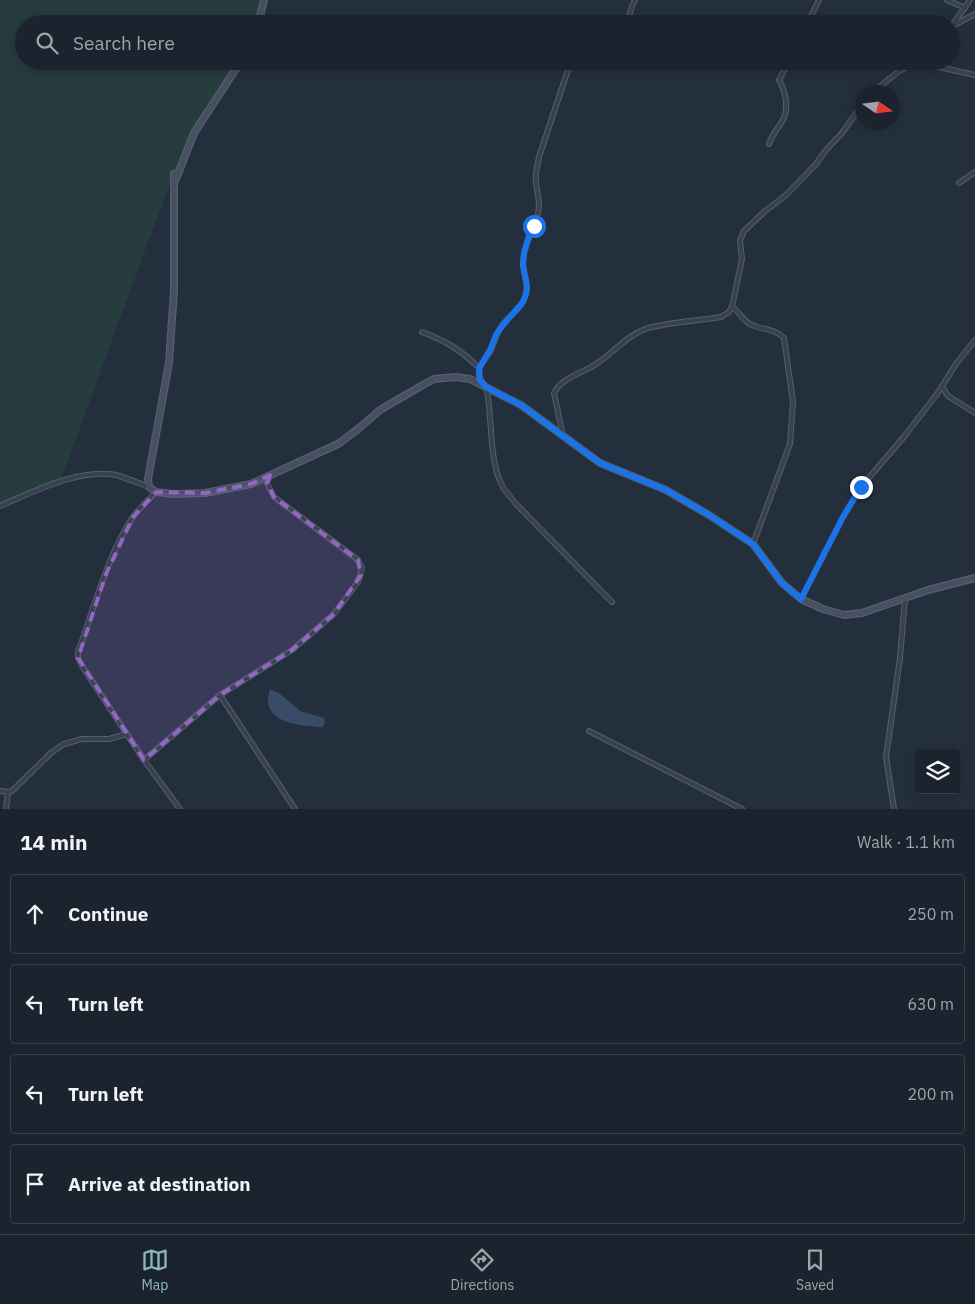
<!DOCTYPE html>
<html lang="en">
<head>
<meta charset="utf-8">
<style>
  body { margin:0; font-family:"IBM Plex Sans",sans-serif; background:#282f3a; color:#f1f3f6 }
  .controls { position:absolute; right:15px; bottom:15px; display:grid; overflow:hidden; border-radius:5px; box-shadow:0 2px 12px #0003 }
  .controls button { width:45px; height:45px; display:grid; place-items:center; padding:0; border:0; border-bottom:1px solid #39404a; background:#1b232e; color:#f1f3f6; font:25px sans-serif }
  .compass { position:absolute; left:855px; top:85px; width:45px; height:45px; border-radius:50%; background:#1b232e; box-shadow:0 2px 12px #0003; rotate:103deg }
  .stop { position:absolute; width:15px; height:15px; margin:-11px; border:4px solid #1a73e8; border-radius:50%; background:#fff }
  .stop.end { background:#1a73e8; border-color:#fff; box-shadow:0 1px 5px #0008 }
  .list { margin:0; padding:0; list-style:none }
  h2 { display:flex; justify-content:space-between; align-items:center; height:65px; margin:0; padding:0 20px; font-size:21px }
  h2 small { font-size:16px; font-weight:400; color:#a0a4aa }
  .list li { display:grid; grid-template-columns:32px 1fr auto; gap:15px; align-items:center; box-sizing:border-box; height:80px; margin:0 10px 10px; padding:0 10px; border:1px solid #39404a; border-radius:5px }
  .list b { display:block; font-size:19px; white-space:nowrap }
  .list em { font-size:16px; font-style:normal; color:#a0a4aa }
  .icon { flex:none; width:28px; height:28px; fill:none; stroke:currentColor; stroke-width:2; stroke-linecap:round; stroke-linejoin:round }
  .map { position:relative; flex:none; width:975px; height:809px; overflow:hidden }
  .search { position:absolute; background:#1b232e; box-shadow:0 2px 12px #0003; left:15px; right:15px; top:15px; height:55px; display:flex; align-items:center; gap:12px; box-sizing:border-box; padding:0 18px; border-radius:28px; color:#a0a4aa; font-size:19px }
  .sheet { height:425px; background:#1b232e }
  nav { display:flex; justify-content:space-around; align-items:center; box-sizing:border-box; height:70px; border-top:1px solid #39404a; background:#1b232e; font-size:14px; color:#a0a4aa }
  nav a { display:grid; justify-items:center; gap:2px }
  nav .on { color:#8bbbb9 }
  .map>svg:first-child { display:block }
  .green { fill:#263c3f }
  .water { fill:#394c67 }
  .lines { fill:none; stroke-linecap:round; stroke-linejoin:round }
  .street-casing { stroke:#565f6c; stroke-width:6 }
  .secondary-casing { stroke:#565f6c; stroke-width:8 }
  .street { stroke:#38414e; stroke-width:4 }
  .secondary { stroke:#465061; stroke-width:5.5 }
  .route { stroke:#1a73e8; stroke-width:6 }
  .marked { fill:#9266c3; fill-opacity:0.2; stroke:#9266c3; stroke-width:4; stroke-dasharray:10 6; stroke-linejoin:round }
</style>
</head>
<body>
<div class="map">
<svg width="975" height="809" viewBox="0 0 975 809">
  <rect width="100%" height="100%" fill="#242f3e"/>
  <path class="green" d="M 0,0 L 260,0 L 254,24 L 24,24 L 24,61 L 238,61 L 193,129 L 164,199 L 61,479 L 0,503 Z"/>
  <path class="water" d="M 270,689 L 279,693 L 300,711 L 324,718 L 325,723 L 322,727 C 297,726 259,722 270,689 Z"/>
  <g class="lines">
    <g class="street-casing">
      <g id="street">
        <path d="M 947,0 L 965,8"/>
        <path d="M 588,24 L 600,24"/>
        <path d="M 627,24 L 632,6 L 635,0"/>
        <path d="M 807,24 L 819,0"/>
        <path d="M 954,25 L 975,14"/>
        <path d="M 951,27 L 970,0"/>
        <path d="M 571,61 L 539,157 C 537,166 535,174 536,183 C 537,193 541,203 538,213 C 534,231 523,245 523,264 C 523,274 529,284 526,294 C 523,307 511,314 503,324 C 496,333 495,342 490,352 C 487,357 482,362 480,368 C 475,378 486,383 487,391 C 493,422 488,462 504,489 C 508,494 512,499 516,504 L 612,602"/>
        <path d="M 916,62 L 975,75"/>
        <path d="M 873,92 L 899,71 L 918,61"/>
        <path d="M 769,144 C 772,135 776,131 781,123 C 790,111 786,92 779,80 L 789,61"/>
        <path d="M 959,183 L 975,172"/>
        <path d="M 732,307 C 739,311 742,320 750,324 C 760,330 775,328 784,338 L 793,402 L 790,444 L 753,544"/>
        <path d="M 422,332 C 446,341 461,350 479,368"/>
        <path d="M 942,386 L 948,396 L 975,413"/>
        <path d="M 563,436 L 554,393 C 561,379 579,374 591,367 C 610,357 624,337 645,329 C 667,322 697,321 721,317 L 729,312 L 732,307 L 742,259 L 740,241 L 744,231 L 764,212 L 786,195 L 816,164 L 826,150 L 842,133 L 862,105"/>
        <path d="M 156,492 C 148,500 139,508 133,517 C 107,556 94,608 78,652 L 78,658 L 82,666 L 144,760 L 180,809"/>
        <path d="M 0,506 C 33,492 79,468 116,475 C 127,478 138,483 149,487"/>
        <path d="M 801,599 L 843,517 L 861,487 L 903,438 L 937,394 L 956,364 L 975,340"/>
        <path d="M 220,695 L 295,809"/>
        <path d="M 589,731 L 742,809"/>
        <path d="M 144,760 L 220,695 L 292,650 L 334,614 L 358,582 L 362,568 L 358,560 L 274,497 L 267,483 L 270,475"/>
        <path d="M 0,791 L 8,792 L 12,791 L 52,752 L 64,744 L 82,739 L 109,739 L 127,734"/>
        <path d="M 6,809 L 8,792"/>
        <path d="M 894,809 L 886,757 L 900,658 L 905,598"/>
      </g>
    </g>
    <g class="secondary-casing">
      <g id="secondary">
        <path d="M 258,24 L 264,0"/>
        <path d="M 174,174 L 174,290 L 169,363 L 148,479 L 149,487 L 156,492 L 174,494 L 205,493 L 251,484 L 338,444 L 358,429 L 380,410 L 421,386 L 434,379 L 455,377 L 470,379 L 521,405 L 600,463 L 666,490 L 709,515 L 753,544 L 782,583 L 801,599 L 823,609 L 844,615 L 862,613 L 928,590 L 975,578"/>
        <path d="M 176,179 L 194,133 L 241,61"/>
      </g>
    </g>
    <use href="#street" class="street"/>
    <use href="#secondary" class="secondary"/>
  </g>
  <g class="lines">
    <path class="route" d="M 534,226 L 530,232 L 524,253 L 523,265 L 527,286 L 526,294 L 523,302 L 503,325 L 496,335 L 490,350 L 479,368 L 480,380 L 486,387 L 521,405 L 600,463 L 666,490 L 709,515 L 753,544 L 782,583 L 801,599 L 843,517 L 861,487"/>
  </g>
  <path class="marked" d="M 270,475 L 267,483 L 274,497 L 358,560 L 361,575 L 334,614 L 292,650 L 220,695 L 144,760 L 78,658 L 106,574 L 133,517 L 156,492 L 205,493 L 251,484 Z"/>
</svg>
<div class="controls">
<button><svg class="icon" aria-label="layers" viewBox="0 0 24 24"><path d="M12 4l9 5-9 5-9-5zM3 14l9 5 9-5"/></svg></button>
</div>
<svg class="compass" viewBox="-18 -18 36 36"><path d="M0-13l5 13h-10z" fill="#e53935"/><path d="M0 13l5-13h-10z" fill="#a0a4aa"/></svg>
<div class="stop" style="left:534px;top:226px"></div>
<div class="stop end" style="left:861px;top:487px"></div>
<div class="search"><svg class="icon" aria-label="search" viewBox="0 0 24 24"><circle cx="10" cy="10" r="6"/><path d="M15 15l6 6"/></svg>Search here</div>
</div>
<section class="sheet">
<h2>14 min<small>Walk · 1.1 km</small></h2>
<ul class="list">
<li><svg class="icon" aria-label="ahead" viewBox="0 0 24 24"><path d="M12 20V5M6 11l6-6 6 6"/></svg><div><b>Continue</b></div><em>250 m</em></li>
<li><svg class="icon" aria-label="left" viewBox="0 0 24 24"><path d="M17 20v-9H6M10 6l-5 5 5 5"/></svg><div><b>Turn left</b></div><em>630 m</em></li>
<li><svg class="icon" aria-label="left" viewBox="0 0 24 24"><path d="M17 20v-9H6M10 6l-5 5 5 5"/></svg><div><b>Turn left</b></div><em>200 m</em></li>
<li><svg class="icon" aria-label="arrive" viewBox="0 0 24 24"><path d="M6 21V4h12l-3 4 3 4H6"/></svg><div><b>Arrive at destination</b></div></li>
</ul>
</section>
<nav>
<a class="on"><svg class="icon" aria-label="map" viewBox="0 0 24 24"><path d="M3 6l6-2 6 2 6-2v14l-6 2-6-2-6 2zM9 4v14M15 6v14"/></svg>Map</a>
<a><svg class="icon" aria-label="directions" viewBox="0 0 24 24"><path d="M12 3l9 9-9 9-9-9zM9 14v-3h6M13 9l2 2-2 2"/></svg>Directions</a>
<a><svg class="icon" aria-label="saved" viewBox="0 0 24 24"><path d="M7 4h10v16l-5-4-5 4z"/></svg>Saved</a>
</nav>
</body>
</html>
